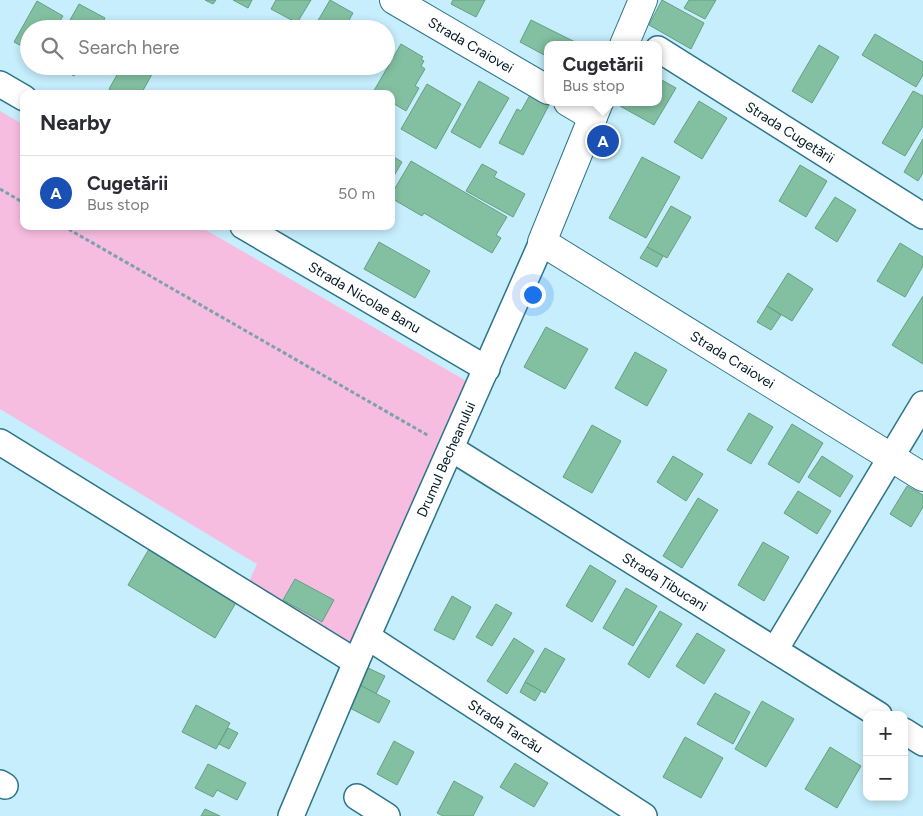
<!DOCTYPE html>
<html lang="en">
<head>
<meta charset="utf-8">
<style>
  body { margin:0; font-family:Figtree,sans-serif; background:#f7f7f7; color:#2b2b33 }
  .controls { position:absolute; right:15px; bottom:15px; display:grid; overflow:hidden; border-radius:10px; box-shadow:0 2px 8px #0003 }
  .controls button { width:45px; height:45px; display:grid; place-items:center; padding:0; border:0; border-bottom:1px solid #e1e1e2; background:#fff; color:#2b2b33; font:25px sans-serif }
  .you { position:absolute; left:532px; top:294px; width:18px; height:18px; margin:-12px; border:4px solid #fff; border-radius:50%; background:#1a73e8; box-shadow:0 0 0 8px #1a73e833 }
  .badge { display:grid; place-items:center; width:32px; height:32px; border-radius:50%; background:#7c3aed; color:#fff; font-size:16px; font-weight:700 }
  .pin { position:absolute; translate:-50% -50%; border:2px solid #fff; box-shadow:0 1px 5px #0006 }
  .popup { position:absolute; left:544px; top:41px; width:118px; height:65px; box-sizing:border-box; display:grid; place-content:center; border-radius:10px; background:#fff; filter:drop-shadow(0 1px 4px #0005); font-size:16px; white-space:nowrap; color:#7c7c81 }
  .popup b { font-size:19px; color:#2b2b33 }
  .popup::after { content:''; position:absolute; left:50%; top:100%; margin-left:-10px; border:10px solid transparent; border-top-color:#fff }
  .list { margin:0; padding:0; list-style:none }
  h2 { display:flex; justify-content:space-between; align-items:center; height:65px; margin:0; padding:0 20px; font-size:21px }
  h2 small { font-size:16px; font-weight:400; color:#7c7c81 }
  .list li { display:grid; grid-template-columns:32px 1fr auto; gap:15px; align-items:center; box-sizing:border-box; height:75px; padding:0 20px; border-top:1px solid #e1e1e2 }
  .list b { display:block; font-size:19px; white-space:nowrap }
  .list p { margin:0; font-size:16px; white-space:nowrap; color:#7c7c81 }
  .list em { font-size:16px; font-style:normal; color:#7c7c81 }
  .icon { flex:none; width:28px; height:28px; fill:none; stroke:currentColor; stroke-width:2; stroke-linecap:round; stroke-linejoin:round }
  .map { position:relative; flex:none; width:923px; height:816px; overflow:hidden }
  .search { position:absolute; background:#fff; box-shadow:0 2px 8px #0003; left:20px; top:20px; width:375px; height:55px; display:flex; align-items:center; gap:12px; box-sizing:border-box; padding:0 18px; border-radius:28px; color:#7c7c81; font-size:19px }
  .panel { position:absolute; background:#fff; box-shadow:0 2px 8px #0003; left:20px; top:90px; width:375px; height:140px; border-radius:10px }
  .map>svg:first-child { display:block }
  .green { fill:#f7bde1 }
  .building { fill:#83c0a1; stroke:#64a082 }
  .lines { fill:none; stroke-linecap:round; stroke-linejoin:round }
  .street-casing { stroke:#2c7489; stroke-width:28 }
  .secondary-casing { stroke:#2c7489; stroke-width:30 }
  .path { stroke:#7ea0ad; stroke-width:3; stroke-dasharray:4 2.5; stroke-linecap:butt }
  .street { stroke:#fff; stroke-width:25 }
  .secondary { stroke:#fff; stroke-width:28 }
  .labels { text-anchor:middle; stroke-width:4.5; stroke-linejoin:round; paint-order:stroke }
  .street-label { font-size:14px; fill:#001821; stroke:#e9f6fb }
</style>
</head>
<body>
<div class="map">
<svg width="923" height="816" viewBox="0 0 923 816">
  <rect width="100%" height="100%" fill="#c6eefd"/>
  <path class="green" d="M 0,111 L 24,125 L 24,226 L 199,226 L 468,382 L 354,659 L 245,590 L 257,564 L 0,409 Z"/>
  <g class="building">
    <path d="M 205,0 L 216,0 L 213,4 Z"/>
    <path d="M 233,0 L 252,0 L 248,8 Z"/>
    <path d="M 276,0 L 311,0 L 297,23 L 271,9 Z"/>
    <path d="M 330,0 L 353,13 L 344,29 L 313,29 Z"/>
    <path d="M 453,0 L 485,0 L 476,17 L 451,4 Z"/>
    <path d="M 662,0 L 704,23 L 691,49 L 649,25 Z"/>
    <path d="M 689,0 L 716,0 L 705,19 L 684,8 Z"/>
    <path d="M 37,1 L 63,16 L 55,29 L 29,29 L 29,50 L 14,42 Z"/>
    <path d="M 79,4 L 105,18 L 100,29 L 65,29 Z"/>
    <path d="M 531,20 L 575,42 L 574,45 L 548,45 L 548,57 L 520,42 Z"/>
    <path d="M 875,34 L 923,62 L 923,75 L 916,87 L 862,55 Z"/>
    <path d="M 401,44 L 423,57 L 421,59 L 424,61 L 421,66 L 425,69 L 415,86 L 419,88 L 406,111 L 391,102 L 391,94 L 372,94 Z"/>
    <path d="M 819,45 L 839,57 L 812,103 L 792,91 Z"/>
    <path d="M 57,66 L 79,66 L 74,76 Z"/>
    <path d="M 122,66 L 154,66 L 156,67 L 141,94 L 118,94 L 109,89 Z"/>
    <path d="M 658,78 L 676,88 L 654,125 L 620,106 L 622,102 L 658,102 Z"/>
    <path d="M 479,81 L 509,98 L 480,148 L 451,132 Z"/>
    <path d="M 427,84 L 461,104 L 436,149 L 401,129 Z"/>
    <path d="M 913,91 L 923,96 L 923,126 L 905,156 L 882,143 Z"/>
    <path d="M 530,95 L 549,105 L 523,155 L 499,143 L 517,109 L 521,111 Z"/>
    <path d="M 699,101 L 727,118 L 702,159 L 674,142 Z"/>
    <path d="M 923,139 L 923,173 L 918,181 L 904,172 Z"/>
    <path d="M 391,155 L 402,162 L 391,181 Z"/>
    <path d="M 642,157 L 680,177 L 646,238 L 609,218 Z"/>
    <path d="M 411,161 L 507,217 L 496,235 L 501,238 L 492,253 L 424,213 L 422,216 L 391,198 L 391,195 Z"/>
    <path d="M 482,164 L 497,172 L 494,177 L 525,194 L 513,217 L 466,191 Z"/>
    <path d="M 800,165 L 827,181 L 806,217 L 779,201 Z"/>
    <path d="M 835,197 L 856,210 L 837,242 L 815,228 Z"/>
    <path d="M 671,206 L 691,217 L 667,258 L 647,247 Z"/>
    <path d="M 379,242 L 430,271 L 415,298 L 364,269 Z"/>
    <path d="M 900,243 L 923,257 L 923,266 L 905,297 L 877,281 Z"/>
    <path d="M 647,247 L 663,256 L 657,267 L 640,258 Z"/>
    <path d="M 788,273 L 813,289 L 792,321 L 767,306 Z"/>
    <path d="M 923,296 L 923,364 L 892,345 Z"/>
    <path d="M 767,306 L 781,315 L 771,330 L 757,322 Z"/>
    <path d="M 546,327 L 588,349 L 565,389 L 524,367 Z"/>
    <path d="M 635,352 L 667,370 L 647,406 L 615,388 Z"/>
    <path d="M 749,413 L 773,427 L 751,464 L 727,450 Z"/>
    <path d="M 792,424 L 823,443 L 799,483 L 768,464 Z"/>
    <path d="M 592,425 L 621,441 L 592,493 L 563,477 Z"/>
    <path d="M 673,456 L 703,474 L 686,501 L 657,482 Z"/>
    <path d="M 822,456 L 853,476 L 840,497 L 808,477 Z"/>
    <path d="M 907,486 L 923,495 L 923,507 L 911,527 L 890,514 Z"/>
    <path d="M 798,491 L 831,511 L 817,534 L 784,513 Z"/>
    <path d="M 698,498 L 718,510 L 682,568 L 663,556 Z"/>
    <path d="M 763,542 L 789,557 L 764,601 L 738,585 Z"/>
    <path d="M 149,549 L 237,601 L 215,638 L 128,585 Z"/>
    <path d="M 590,565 L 616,581 L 592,622 L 566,606 Z"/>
    <path d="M 295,579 L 334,600 L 322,622 L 283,600 Z"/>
    <path d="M 626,588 L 657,606 L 633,646 L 603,628 Z"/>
    <path d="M 452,596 L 471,607 L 454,640 L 434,630 Z"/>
    <path d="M 496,604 L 512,613 L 492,646 L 476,637 Z"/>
    <path d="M 660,611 L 682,624 L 649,678 L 628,664 Z"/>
    <path d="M 697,633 L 725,650 L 704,684 L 676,666 Z"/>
    <path d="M 514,638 L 534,651 L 507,694 L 487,681 Z"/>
    <path d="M 545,648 L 565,659 L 545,693 L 525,682 Z"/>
    <path d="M 366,667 L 385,676 L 376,694 L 358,684 Z"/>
    <path d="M 525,682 L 541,691 L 535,701 L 520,692 Z"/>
    <path d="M 358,684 L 390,701 L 379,723 L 346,706 Z"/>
    <path d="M 715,693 L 750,712 L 733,744 L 697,724 Z"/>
    <path d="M 762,701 L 794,719 L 766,767 L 735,749 Z"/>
    <path d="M 196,705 L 230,723 L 216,749 L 182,732 Z"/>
    <path d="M 228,728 L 238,733 L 229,749 L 219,744 Z"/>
    <path d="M 685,737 L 723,758 L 701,798 L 663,777 Z"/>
    <path d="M 394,741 L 414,752 L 397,785 L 377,774 Z"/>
    <path d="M 830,747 L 861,766 L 837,808 L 805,789 Z"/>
    <path d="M 515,763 L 548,783 L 534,807 L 500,787 Z"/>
    <path d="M 208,764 L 246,783 L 237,800 L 217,790 L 213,797 L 195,788 Z"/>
    <path d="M 454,781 L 483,797 L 473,816 L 443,816 L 437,813 Z"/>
    <path d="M 205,809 L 220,816 L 201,816 Z"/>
  </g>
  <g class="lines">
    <g class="street-casing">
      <g id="street">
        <path id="s1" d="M 658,49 L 923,216"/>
        <path d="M 0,84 L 24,98"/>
        <path id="s2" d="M 243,226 L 487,369"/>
        <path d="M 0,442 L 356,662"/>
        <path id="s3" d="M 452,449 L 879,715"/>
        <path id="s4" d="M 368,637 L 644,816"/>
        <path d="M 775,650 L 923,404"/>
        <path d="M 904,731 L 923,743"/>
        <path d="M 0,783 L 5,786"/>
        <path d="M 357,797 L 387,816"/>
        <path id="s5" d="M 291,816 L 356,662 L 542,242"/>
      </g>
    </g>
    <g class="secondary-casing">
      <g id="secondary">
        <path id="s6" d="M 394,0 L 548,90"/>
        <path d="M 624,45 L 643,0"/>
        <path d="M 568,102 L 593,117"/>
        <path id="s7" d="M 599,102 L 542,242 L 923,477"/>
      </g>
    </g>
    <g class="path">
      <path d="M 0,189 L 24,203"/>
      <path d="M 63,226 L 429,436"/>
    </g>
    <use href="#street" class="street"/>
    <use href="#secondary" class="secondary"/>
  </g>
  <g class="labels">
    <g class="street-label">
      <text dy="5" stroke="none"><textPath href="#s6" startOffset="89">Strada Craiovei</textPath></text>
      <text dy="5" stroke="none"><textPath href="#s1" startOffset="156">Strada Cugetării</textPath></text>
      <text dy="5" stroke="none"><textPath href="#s2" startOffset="141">Strada Nicolae Banu</textPath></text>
      <text dy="5" stroke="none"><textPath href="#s7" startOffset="375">Strada Craiovei</textPath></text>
      <text dy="5" stroke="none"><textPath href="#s5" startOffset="389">Drumul Becheanului</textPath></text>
      <text dy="5" stroke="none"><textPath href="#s3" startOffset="251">Strada Țibucani</textPath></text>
      <text dy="5" stroke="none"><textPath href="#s4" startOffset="164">Strada Tarcău</textPath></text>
    </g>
  </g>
</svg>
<div class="controls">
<button>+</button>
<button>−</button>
</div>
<div class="you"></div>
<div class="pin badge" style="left:603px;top:141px;background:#1a4fb4">A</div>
<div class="popup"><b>Cugetării</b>Bus stop</div>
<div class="search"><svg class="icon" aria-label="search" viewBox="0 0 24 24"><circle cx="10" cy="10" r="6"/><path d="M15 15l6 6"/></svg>Search here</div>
<section class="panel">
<h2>Nearby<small></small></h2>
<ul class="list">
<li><span class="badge" style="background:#1a4fb4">A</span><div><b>Cugetării</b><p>Bus stop</p></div><em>50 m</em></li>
</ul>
</section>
</div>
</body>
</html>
